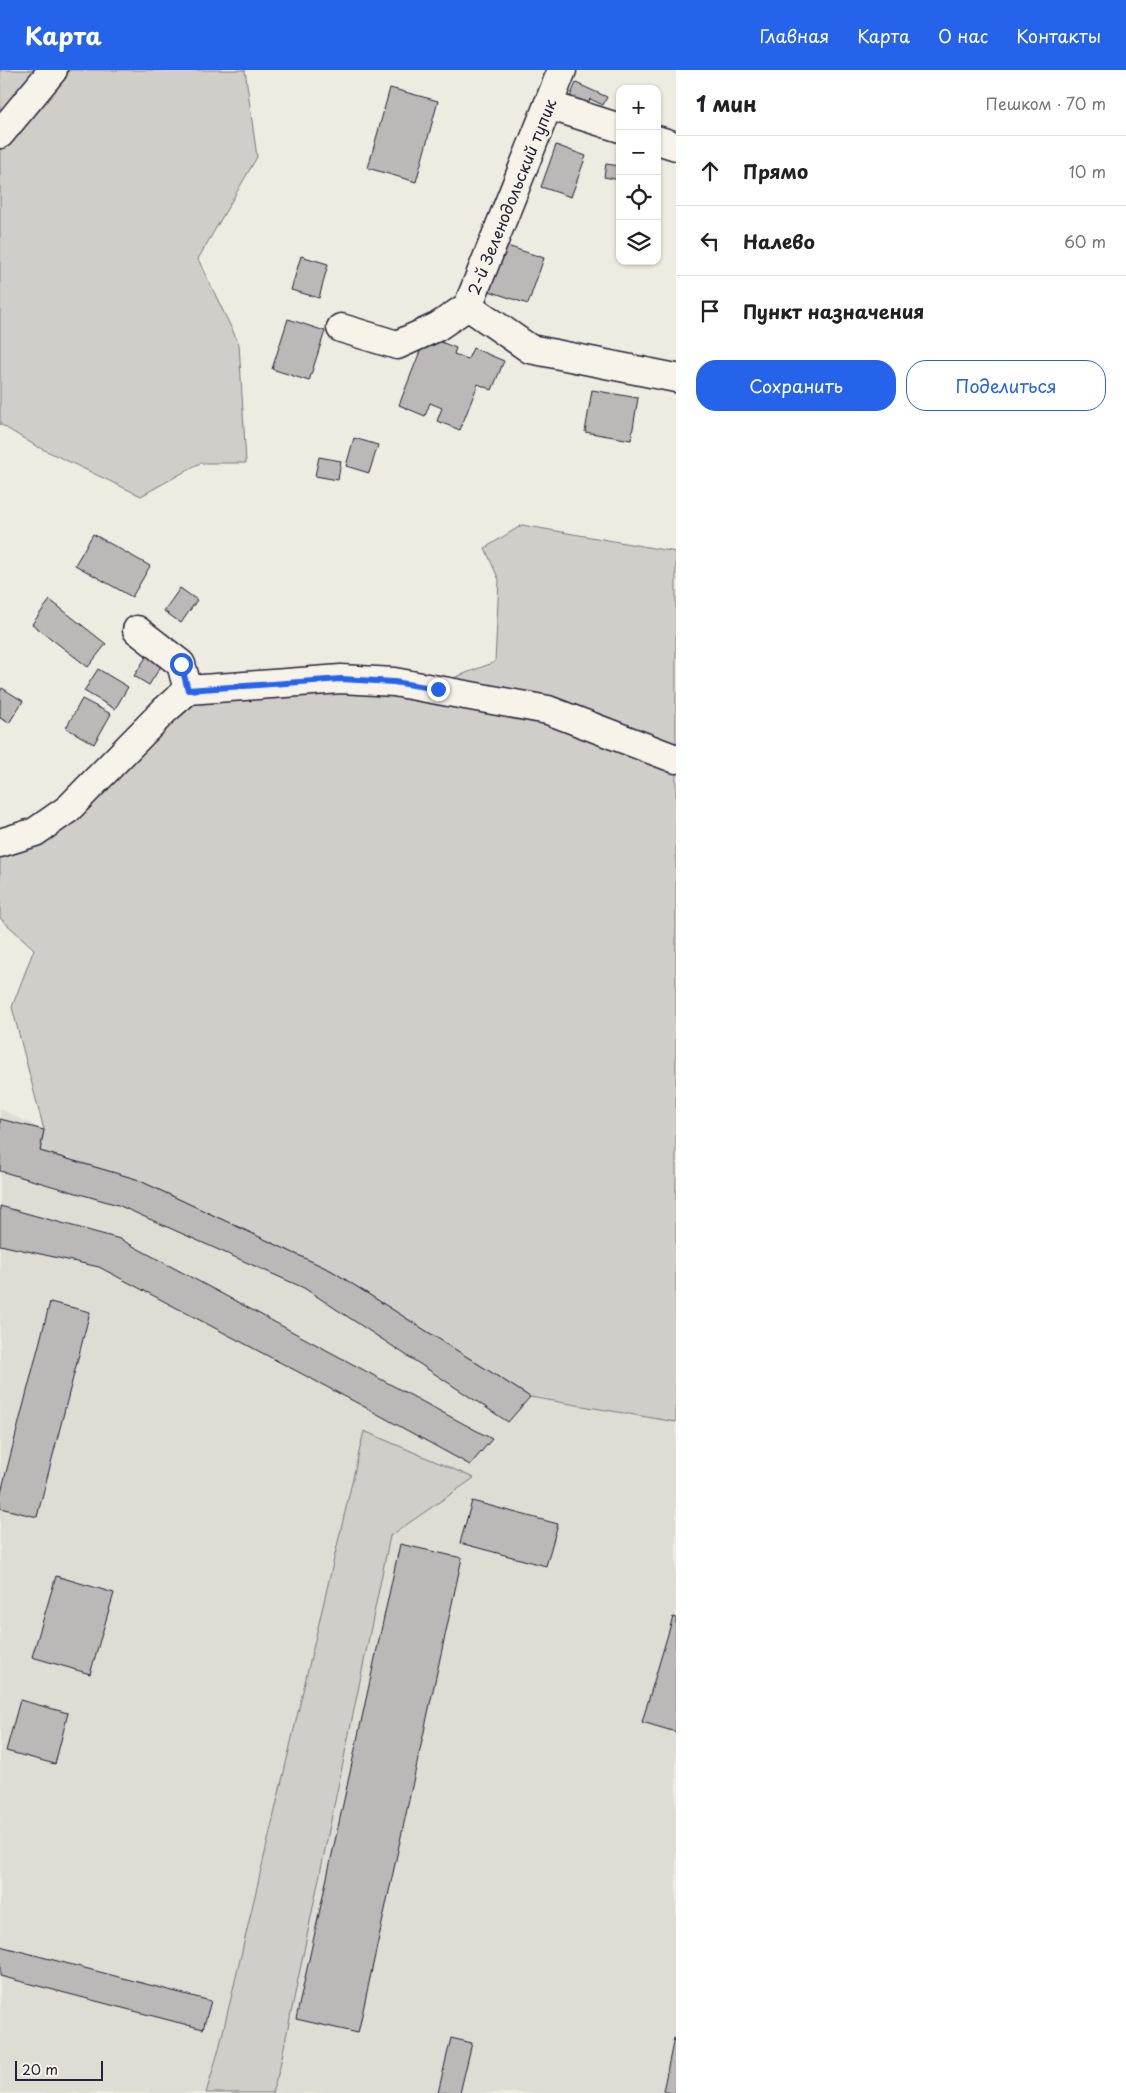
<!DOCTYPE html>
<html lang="ru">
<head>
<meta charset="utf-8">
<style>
  body { margin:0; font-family:"Playpen Sans",sans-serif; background:#f6f6f6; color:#202124 }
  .controls { position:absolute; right:15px; top:15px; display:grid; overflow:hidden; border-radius:10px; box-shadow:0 1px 4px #0004 }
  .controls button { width:45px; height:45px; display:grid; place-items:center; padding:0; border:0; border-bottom:1px solid #e0e0e0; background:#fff; color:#202124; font:25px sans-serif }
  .scale { position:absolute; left:15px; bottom:12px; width:88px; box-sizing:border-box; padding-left:5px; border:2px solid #22223b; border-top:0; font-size:14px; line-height:18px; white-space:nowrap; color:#22223b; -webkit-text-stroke:4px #f7f3e8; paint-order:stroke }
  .stop { position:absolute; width:15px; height:15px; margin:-11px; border:4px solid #2563eb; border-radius:50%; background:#fff }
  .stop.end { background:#2563eb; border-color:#fff; box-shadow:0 1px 5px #0008 }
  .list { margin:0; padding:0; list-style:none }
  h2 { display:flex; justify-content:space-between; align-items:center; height:65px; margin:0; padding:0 20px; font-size:21px }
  h2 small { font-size:16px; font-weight:400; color:#757577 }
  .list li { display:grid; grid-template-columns:32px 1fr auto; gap:15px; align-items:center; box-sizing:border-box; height:70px; padding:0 20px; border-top:1px solid #e0e0e0 }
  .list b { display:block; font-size:19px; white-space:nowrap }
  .list em { font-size:16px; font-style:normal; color:#757577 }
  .actions { display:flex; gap:10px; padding:15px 20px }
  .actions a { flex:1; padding:11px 0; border:1px solid #2563eb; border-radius:20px; text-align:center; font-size:18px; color:#2563eb }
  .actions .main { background:#2563eb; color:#fff }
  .icon { flex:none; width:28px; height:28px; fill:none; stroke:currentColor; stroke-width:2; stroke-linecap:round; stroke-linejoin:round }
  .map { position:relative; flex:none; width:676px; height:2023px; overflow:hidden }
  header { display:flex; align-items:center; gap:30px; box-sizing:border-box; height:70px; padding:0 25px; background:#2563eb; color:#fff }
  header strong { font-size:24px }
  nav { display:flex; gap:28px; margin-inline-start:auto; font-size:18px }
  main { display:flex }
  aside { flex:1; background:#fff }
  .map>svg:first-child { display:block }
  .built { fill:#dfdcd4 }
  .green { fill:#d1cdc9; stroke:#7a7882 }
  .building { fill:#bbb8b7; stroke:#22223b }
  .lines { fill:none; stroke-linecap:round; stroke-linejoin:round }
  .minor-casing { stroke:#22223b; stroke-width:31 }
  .minor { stroke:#f7f3e8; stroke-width:28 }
  .route { stroke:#2563eb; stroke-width:6 }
  .labels { text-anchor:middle; stroke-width:5; stroke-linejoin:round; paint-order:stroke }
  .street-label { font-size:16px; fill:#22223b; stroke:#f7f3e8 }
</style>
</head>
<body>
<header>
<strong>Карта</strong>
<nav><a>Главная</a><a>Карта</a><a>О нас</a><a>Контакты</a></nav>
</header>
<main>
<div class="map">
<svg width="676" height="2023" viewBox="0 0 676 2023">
  <rect width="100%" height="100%" fill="#eeebe1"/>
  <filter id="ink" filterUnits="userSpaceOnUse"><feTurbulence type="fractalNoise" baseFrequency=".02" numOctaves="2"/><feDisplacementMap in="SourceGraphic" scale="10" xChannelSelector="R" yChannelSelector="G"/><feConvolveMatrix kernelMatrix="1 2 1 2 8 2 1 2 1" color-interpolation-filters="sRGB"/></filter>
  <g filter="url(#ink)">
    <path class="built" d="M 0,1039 L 44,1060 L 40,1080 L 136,1109 L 332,1201 L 530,1327 L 676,1352 L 676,2023 L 0,2023 Z"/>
    <g class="green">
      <path d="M 0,0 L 245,0 L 257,87 L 198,189 L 239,274 L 246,393 L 200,393 L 141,426 L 36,376 L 0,354 Z"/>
      <path d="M 522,455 L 676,482 L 676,1352 L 530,1327 L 332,1201 L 136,1109 L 40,1081 L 44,1060 L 12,937 L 34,879 L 0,848 L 0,785 L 41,770 L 76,750 L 170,648 L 192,631 L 448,610 L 495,592 L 499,510 L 485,478 Z"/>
      <path d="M 364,1361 L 474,1408 L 390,1466 L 279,2001 L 272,2023 L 206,2023 L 219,1979 Z"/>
    </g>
    <g class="building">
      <path d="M 576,13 L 607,27 L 603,35 L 590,29 L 587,37 L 569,29 Z"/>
      <path d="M 390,18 L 438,31 L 416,112 L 368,98 Z"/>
      <path d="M 556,75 L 586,86 L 571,127 L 541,117 Z"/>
      <path d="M 606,94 L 620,96 L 620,110 L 604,107 Z"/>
      <path d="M 501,174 L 544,188 L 528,234 L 486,220 Z"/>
      <path d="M 301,186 L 328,194 L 319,228 L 291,220 Z"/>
      <path d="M 288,249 L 325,261 L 309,311 L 272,299 Z"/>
      <path d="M 426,266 L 456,278 L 454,284 L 468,289 L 473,278 L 504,291 L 492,320 L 478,314 L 460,360 L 437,351 L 442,338 L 430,333 L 425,346 L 399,335 Z"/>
      <path d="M 592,320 L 638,328 L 631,370 L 585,362 Z"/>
      <path d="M 354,368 L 378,375 L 369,403 L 346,396 Z"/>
      <path d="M 319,387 L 341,391 L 338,410 L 315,406 Z"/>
      <path d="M 93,464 L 150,496 L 132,527 L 75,495 Z"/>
      <path d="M 180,518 L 197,530 L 181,553 L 164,541 Z"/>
      <path d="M 50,530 L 106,574 L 88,597 L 32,554 Z"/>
      <path d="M 148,584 L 163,593 L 149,615 L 134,606 Z"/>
      <path d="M 98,599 L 128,617 L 115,639 L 84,621 Z"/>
      <path d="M 2,618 L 23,631 L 9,653 L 0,648 L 0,622 Z"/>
      <path d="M 82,629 L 111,644 L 94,674 L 66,658 Z"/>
      <path d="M 0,1049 L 44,1060 L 40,1081 L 136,1109 L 332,1201 L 530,1327 L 508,1352 L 304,1218 L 118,1135 L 0,1101 Z"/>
      <path d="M 0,1136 L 120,1169 L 492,1369 L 470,1395 L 361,1335 L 99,1197 L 0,1175 Z"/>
      <path d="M 50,1232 L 90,1242 L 37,1447 L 0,1438 L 0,1426 Z"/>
      <path d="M 472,1431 L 558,1454 L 546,1496 L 460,1473 Z"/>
      <path d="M 400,1474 L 462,1488 L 358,1963 L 296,1949 Z"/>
      <path d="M 56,1506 L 114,1523 L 90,1604 L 32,1587 Z"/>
      <path d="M 673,1547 L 676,1548 L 676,1662 L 642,1652 Z"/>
      <path d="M 20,1630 L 68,1643 L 55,1694 L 6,1681 Z"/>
      <path d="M 0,1876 L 211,1931 L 203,1959 L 0,1906 Z"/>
      <path d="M 451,1968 L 472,1973 L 460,2023 L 438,2023 Z"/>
      <path d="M 674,1968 L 676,1969 L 676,2023 L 671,2023 L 663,2021 Z"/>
    </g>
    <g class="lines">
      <g class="minor-casing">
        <g id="minor">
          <path d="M 548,35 L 620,58"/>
          <path d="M 0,64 L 53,0"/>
          <path d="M 657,70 L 676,76"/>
          <path d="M 468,236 L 530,279 L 676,308"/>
          <path d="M 341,258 L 397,275 L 437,257 L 468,236 L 562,0"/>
          <path d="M 137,560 L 181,594 L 188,620 L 341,609 L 394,612 L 548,640 L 676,689"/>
          <path d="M 0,773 L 35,762 L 68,739 L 165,640 L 188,620"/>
        </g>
      </g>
      <use href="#minor" class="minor"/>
    </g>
  </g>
  <g class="lines" filter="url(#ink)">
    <path class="route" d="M 181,594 L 188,620 L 341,609 L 394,612 L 438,619"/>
  </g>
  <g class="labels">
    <g class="street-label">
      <text transform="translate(512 127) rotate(-68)" y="6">2-й Зеленодольский тупик</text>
    </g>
  </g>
</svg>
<div class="controls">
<button>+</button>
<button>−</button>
<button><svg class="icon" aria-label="locate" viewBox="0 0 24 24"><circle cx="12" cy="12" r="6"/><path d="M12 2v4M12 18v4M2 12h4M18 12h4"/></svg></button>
<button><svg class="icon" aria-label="layers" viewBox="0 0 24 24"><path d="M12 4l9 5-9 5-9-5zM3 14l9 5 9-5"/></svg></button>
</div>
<div class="scale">20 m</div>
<div class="stop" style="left:181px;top:594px"></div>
<div class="stop end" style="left:438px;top:619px"></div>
</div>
<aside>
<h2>1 мин<small>Пешком · 70 m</small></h2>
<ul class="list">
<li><svg class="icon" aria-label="ahead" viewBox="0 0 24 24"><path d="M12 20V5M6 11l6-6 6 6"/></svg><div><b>Прямо</b></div><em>10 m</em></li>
<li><svg class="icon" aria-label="left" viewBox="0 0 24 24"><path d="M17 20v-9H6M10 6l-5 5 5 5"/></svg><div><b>Налево</b></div><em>60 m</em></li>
<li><svg class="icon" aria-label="arrive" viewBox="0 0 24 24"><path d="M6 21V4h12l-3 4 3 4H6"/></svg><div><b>Пункт назначения</b></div></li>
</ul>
<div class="actions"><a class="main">Сохранить</a><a>Поделиться</a></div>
</aside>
</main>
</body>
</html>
